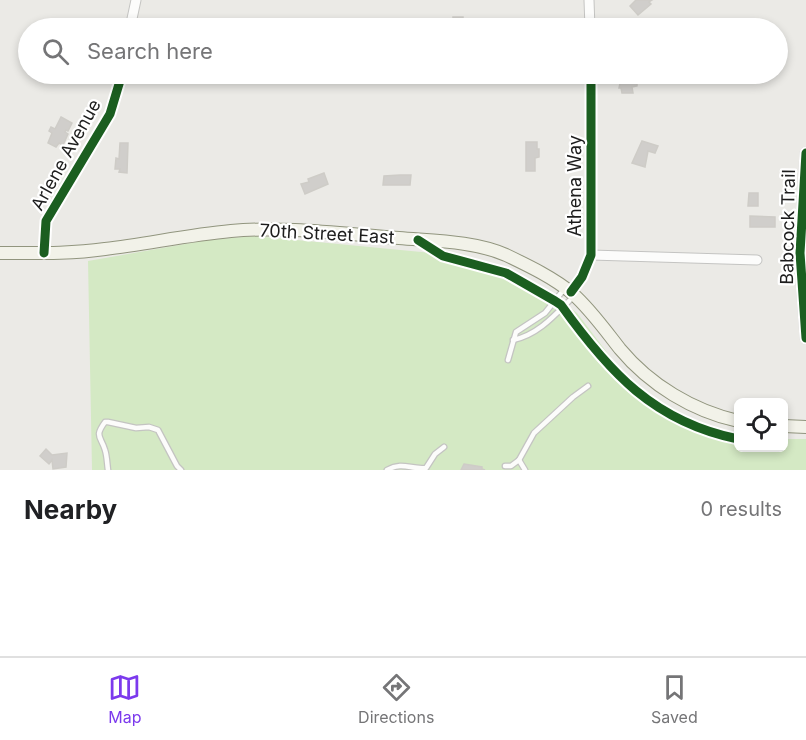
<!DOCTYPE html>
<html lang="en">
<head>
<meta charset="utf-8">
<style>
  body { margin:0; font-family:Inter,sans-serif; background:#f6f6f6; color:#202124 }
  .controls { position:absolute; right:18px; bottom:18px; display:grid; overflow:hidden; border-radius:9px; box-shadow:0 3px 9px #0003 }
  .controls button { width:54px; height:54px; display:grid; place-items:center; padding:0; border:0; border-bottom:2px solid #e0e0e0; background:#fff; color:#202124; font:30px sans-serif }
  .list { margin:0; padding:0; list-style:none }
  h2 { display:flex; justify-content:space-between; align-items:center; height:78px; margin:0; padding:0 24px; font-size:26px }
  h2 small { font-size:20px; font-weight:400; color:#757577 }
  .icon { flex:none; width:33px; height:33px; fill:none; stroke:currentColor; stroke-width:2; stroke-linecap:round; stroke-linejoin:round }
  .map { position:relative; flex:none; width:806px; height:470px; overflow:hidden }
  .search { position:absolute; background:#fff; box-shadow:0 3px 9px #0003; left:18px; right:18px; top:18px; height:66px; display:flex; align-items:center; gap:15px; box-sizing:border-box; padding:0 21px; border-radius:33px; color:#757577; font-size:22px }
  .sheet { height:186px; background:#fff }
  nav { display:flex; justify-content:space-around; align-items:center; box-sizing:border-box; height:84px; border-top:2px solid #e0e0e0; background:#fff; font-size:16px; color:#757577 }
  nav a { display:grid; justify-items:center; gap:3px }
  nav .on { color:#7c3aed }
  .map>svg:first-child { display:block }
  .grass { fill:#d4e9c4 }
  .building { fill:#d0cecb; stroke:#ceccc7; stroke-width:1.5 }
  .lines { fill:none; stroke-linecap:round; stroke-linejoin:round }
  .service-casing { stroke:#c4c4c2; stroke-width:7 }
  .minor-casing { stroke:#c4c4c2; stroke-width:11 }
  .tertiary-casing { stroke:#c4c4c2; stroke-width:13 }
  .secondary-casing { stroke:#91957e; stroke-width:14 }
  .service { stroke:#fcfcfb; stroke-width:4.5 }
  .minor { stroke:#fcfcfb; stroke-width:9 }
  .tertiary { stroke:#fcfcfb; stroke-width:10 }
  .secondary { stroke:#f2f2e9; stroke-width:12 }
  .cycleway-casing { stroke:#fff; stroke-width:13 }
  .cycleway { stroke:#1b5e20; stroke-width:9 }
  .labels { text-anchor:middle; stroke-width:4.5; stroke-linejoin:round; paint-order:stroke }
  .street-label { font-size:18px; fill:#1d1d1d; stroke:#fff }
</style>
</head>
<body>
<div class="map">
<svg width="806" height="470" viewBox="0 0 806 470">
  <rect width="100%" height="100%" fill="#ebeae6"/>
  <path class="grass" d="M 255,236 L 463,256 L 516,272 L 550,292 L 577,313 L 615,363 L 650,396 L 703,425 L 738,433 L 738,448 L 784,448 L 784,439 L 806,439 L 806,470 L 92,470 L 88,261 L 208,240 Z"/>
  <g class="building">
    <path d="M 636,0 L 652,0 L 649,2 L 651,4 L 638,15 L 630,6 Z"/>
    <path d="M 453,17 L 463,17 L 463,28 L 437,28 L 436,22 L 445,22 L 445,20 L 453,20 Z"/>
    <path d="M 179,21 L 200,23 L 200,28 L 179,28 Z"/>
    <path d="M 617,74 L 632,74 L 632,80 L 637,80 L 637,86 L 632,87 L 633,93 L 622,93 L 621,88 L 619,88 L 621,79 L 617,79 Z"/>
    <path d="M 61,117 L 72,123 L 68,131 L 66,130 L 65,132 L 68,134 L 63,145 L 59,143 L 56,147 L 48,143 L 52,133 L 49,131 L 51,127 L 55,129 Z"/>
    <path d="M 642,141 L 658,146 L 655,153 L 648,151 L 645,167 L 632,163 Z"/>
    <path d="M 526,142 L 537,142 L 537,149 L 539,149 L 539,157 L 535,158 L 535,171 L 526,171 Z"/>
    <path d="M 120,143 L 128,143 L 127,173 L 119,172 L 120,169 L 115,169 L 116,158 L 119,159 Z"/>
    <path d="M 324,173 L 328,184 L 305,194 L 301,184 L 309,182 L 308,179 Z"/>
    <path d="M 400,175 L 411,175 L 410,185 L 383,185 L 384,176 Z"/>
    <path d="M 749,193 L 758,193 L 758,206 L 748,206 Z"/>
    <path d="M 750,216 L 775,217 L 775,227 L 750,227 Z"/>
    <path d="M 46,449 L 52,455 L 67,453 L 66,467 L 53,469 L 52,460 L 49,464 L 40,456 Z"/>
    <path d="M 464,464 L 482,467 L 482,469 L 485,470 L 461,470 Z"/>
  </g>
  <g class="lines">
    <g class="service-casing">
      <g id="service">
        <path d="M 513,340 C 538,335 555,315 573,297"/>
        <path d="M 508,360 L 516,332 L 545,313 L 565,288"/>
        <path d="M 519,460 L 534,433 L 573,397 L 588,386"/>
        <path d="M 505,466 L 511,466 L 519,460 L 525,470"/>
        <path d="M 108,470 C 107,463 107,456 105,450 C 101,436 94,437 105,422 L 108,422 L 136,428 L 149,427 L 158,430 L 177,466 L 181,470"/>
        <path d="M 387,470 C 403,461 411,470 426,468 L 435,454 L 444,447"/>
      </g>
    </g>
    <g class="minor-casing">
      <g id="minor">
        <path d="M 589,0 L 590,28"/>
        <path d="M 130,28 L 136,0"/>
        <path d="M 44,253 L 46,221 L 110,114 L 122,74"/>
        <path d="M 591,255 L 757,260"/>
        <path d="M 571,292 L 582,277 L 591,255 L 591,74"/>
      </g>
    </g>
    <g class="tertiary-casing">
      <path id="tertiary" d="M 806,153 L 800,253 L 806,338"/>
    </g>
    <g class="secondary-casing">
      <g id="secondary">
        <path d="M 0,253 C 35,253 70,254 105,249 C 147,244 188,235 231,231 C 286,226 343,234 399,238 C 433,241 474,241 506,255 C 529,266 554,278 573,294 C 591,310 605,330 620,349 C 650,385 693,411 738,421"/>
        <path d="M 784,426 L 806,427"/>
      </g>
    </g>
    <use href="#service" class="service"/>
    <use href="#minor" class="minor"/>
    <use href="#tertiary" class="tertiary"/>
    <use href="#secondary" class="secondary"/>
    <g class="cycleway-casing">
      <g id="cycleway">
        <path d="M 806,153 L 800,253 L 806,338"/>
        <path d="M 418,240 L 443,256 L 506,273 L 555,301 L 561,305 C 609,372 654,422 738,439"/>
        <path d="M 44,253 L 46,221 L 110,114 L 122,74"/>
        <path d="M 571,292 L 582,277 L 591,255 L 591,74"/>
      </g>
    </g>
    <use href="#cycleway" class="cycleway"/>
  </g>
  <g class="labels">
    <g class="street-label">
      <text transform="translate(66 155) rotate(-61)" y="6">Arlene Avenue</text>
      <text transform="translate(575 186) rotate(-90)" y="6">Athena Way</text>
      <text transform="translate(788 227) rotate(-89)" y="6">Babcock Trail</text>
      <text transform="translate(327 234) rotate(3)" y="6">70th Street East</text>
    </g>
  </g>
</svg>
<div class="controls">
<button><svg class="icon" aria-label="locate" viewBox="0 0 24 24"><circle cx="12" cy="12" r="6"/><path d="M12 2v4M12 18v4M2 12h4M18 12h4"/></svg></button>
</div>
<div class="search"><svg class="icon" aria-label="search" viewBox="0 0 24 24"><circle cx="10" cy="10" r="6"/><path d="M15 15l6 6"/></svg>Search here</div>
</div>
<section class="sheet">
<h2>Nearby<small>0 results</small></h2>
<ul class="list">
</ul>
</section>
<nav>
<a class="on"><svg class="icon" aria-label="map" viewBox="0 0 24 24"><path d="M3 6l6-2 6 2 6-2v14l-6 2-6-2-6 2zM9 4v14M15 6v14"/></svg>Map</a>
<a><svg class="icon" aria-label="directions" viewBox="0 0 24 24"><path d="M12 3l9 9-9 9-9-9zM9 14v-3h6M13 9l2 2-2 2"/></svg>Directions</a>
<a><svg class="icon" aria-label="saved" viewBox="0 0 24 24"><path d="M7 4h10v16l-5-4-5 4z"/></svg>Saved</a>
</nav>
</body>
</html>
